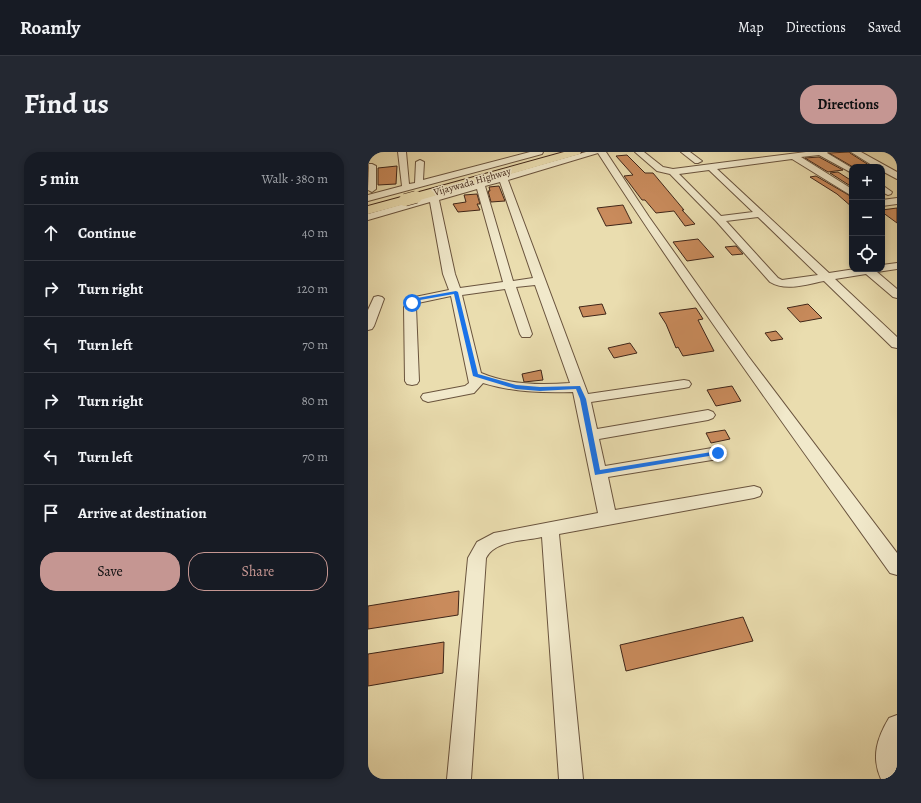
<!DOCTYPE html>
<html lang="en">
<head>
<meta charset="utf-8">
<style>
  body { margin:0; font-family:Alegreya,serif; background:#242831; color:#f1f3f6 }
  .controls { position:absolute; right:12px; top:12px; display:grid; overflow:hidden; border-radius:8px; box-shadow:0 2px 6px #0003 }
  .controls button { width:36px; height:36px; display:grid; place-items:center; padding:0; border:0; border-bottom:1px solid #363941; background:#171b24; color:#f1f3f6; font:20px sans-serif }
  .stop { position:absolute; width:12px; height:12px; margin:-9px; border:3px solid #1a73e8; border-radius:50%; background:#fff }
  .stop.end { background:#1a73e8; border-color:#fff; box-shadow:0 1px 4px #0008 }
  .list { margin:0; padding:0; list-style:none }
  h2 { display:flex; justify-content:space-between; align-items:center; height:52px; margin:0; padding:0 16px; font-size:17px }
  h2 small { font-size:13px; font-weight:400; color:#9ea1a6 }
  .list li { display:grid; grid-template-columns:26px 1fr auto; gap:12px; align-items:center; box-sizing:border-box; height:56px; padding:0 16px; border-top:1px solid #363941 }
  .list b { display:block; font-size:15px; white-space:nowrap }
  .list em { font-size:13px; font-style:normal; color:#9ea1a6 }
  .actions { display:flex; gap:8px; padding:12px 16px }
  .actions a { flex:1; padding:9px 0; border:1px solid #c59692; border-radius:16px; text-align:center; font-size:14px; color:#c59692 }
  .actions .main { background:#c59692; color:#111 }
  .icon { flex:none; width:22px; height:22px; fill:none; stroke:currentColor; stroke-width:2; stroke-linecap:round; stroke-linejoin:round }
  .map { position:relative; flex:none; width:529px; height:627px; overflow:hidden; border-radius:16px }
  header { display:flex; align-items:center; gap:24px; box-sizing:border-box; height:56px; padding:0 20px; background:#171b24; border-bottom:1px solid #363941 }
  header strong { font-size:19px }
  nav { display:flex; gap:22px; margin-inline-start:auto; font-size:14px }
  .intro { display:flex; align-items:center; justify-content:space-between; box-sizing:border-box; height:96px; padding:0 24px }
  h1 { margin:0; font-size:28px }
  .button { padding:10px 18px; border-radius:16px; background:#c59692; color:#111; font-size:14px; font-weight:700 }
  main { display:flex; gap:24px; padding:0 24px }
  aside { flex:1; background:#171b24; border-radius:16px; box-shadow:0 2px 6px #0003 }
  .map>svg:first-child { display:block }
  .building { fill:#c98b5c; stroke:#402619 }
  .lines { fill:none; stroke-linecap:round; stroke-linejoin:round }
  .minor-casing { stroke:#6a543e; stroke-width:2 }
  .highway-casing { stroke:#402619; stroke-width:2 }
  .minor { fill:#f1e9cb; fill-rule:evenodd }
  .highway { fill:#eaddaf; fill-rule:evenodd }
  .highway-bridge-casing { stroke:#402619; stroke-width:13; stroke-linecap:butt }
  .highway-bridge { stroke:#eaddaf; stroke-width:12 }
  .route { fill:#1a73e8 }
  .labels { text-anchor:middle; stroke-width:3; stroke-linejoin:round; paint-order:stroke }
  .far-street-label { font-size:10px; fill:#402619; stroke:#f1e9cb }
</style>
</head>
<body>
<header>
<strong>Roamly</strong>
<nav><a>Map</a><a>Directions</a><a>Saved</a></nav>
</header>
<div class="intro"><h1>Find us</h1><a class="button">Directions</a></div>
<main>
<aside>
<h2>5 min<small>Walk · 380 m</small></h2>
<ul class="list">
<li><svg class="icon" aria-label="ahead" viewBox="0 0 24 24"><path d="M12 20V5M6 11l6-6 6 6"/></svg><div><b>Continue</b></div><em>40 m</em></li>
<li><svg class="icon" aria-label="right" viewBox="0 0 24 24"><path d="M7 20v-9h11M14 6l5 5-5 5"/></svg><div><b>Turn right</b></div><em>120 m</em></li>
<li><svg class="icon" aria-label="left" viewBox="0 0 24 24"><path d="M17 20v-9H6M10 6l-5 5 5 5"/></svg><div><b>Turn left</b></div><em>70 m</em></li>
<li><svg class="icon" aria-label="right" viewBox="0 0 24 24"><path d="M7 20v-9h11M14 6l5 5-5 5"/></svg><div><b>Turn right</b></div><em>80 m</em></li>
<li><svg class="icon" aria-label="left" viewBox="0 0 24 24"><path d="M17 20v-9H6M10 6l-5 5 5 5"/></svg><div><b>Turn left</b></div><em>70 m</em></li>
<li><svg class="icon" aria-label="arrive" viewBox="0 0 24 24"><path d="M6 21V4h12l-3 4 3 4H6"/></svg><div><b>Arrive at destination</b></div></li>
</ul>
<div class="actions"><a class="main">Save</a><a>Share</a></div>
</aside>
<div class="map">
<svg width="529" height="627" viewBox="0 0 529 627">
  <rect width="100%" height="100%" fill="#eaddaf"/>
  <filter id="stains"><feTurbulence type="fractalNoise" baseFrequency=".005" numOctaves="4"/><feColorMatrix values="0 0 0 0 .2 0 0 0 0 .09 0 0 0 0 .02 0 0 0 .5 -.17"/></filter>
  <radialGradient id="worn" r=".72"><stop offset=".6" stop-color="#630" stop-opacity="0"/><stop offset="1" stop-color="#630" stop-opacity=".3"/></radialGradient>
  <g class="building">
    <path d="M 482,0 L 482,1 L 504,15 L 485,15 L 461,1 Z"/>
    <path d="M 259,3 L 277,21 L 285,21 L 316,58 L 314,58 L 327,72 L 317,74 L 306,59 L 288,61 L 277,48 L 274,48 L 256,24 L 265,23 L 248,4 Z"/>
    <path d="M 451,5 L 475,18 L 460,20 L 437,6 Z"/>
    <path d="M 29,14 L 28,32 L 10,33 L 10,16 Z"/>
    <path d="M 470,20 L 484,29 L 484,35 L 462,21 Z"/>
    <path d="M 448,24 L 484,45 L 484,55 L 469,42 L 442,25 Z"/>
    <path d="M 131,34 L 137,49 L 123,50 L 120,39 L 122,39 L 121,35 Z"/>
    <path d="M 109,42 L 112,52 L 109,52 L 112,58 L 90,60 L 85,52 L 98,50 L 96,43 Z"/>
    <path d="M 255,53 L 264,71 L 238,74 L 229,56 Z"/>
    <path d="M 529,56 L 529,71 L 514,60 L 514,58 Z"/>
    <path d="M 330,87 L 346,105 L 319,109 L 305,90 Z"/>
    <path d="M 368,94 L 375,102 L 364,103 L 357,95 Z"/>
    <path d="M 234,152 L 238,162 L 215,165 L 211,155 Z"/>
    <path d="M 440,152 L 454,166 L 432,170 L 419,156 Z"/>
    <path d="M 328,156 L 335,167 L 330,168 L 346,199 L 315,204 L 310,195 L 308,196 L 298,172 L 291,161 Z"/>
    <path d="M 408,179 L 415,187 L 403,189 L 397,181 Z"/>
    <path d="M 262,191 L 269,201 L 246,206 L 240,196 Z"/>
    <path d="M 173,218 L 175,228 L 156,230 L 154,222 Z"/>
    <path d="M 364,234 L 373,249 L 348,254 L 339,238 Z"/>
    <path d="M 357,278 L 362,287 L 343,291 L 338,281 Z"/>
    <path d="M 91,439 L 90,463 L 0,477 L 0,454 Z"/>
    <path d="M 375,465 L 385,489 L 258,519 L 252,493 Z"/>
    <path d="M 76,490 L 75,521 L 0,534 L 0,502 Z"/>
  </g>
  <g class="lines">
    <g class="minor-casing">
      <g id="minor">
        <path d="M 30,0 L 38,0 L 41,32 L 47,31 L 48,10 L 52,8 L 56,10 L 55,28 L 162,0 L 175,0 L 174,2 L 0,49 L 0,43 L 34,34 Z"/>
        <path d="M 218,0 L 238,0 L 281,65 L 380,204 L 529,401 L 529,423 L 522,421 C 423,282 322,144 230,1 L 140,28 L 220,242 L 316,228 L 321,229 L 323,232 L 321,235 L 316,236 L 223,250 L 229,277 L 340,258 L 345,260 L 347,263 L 345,266 L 340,268 L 231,287 L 237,314 L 350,295 L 356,297 L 358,301 L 356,305 L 350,307 L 240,325 L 247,358 L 386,334 L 392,336 L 394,340 L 392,344 L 386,346 L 191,382 L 215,627 L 191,627 L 174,385 C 157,389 127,388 118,406 L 103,627 L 79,627 L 100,406 L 109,390 L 126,381 L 230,361 L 205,240 C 174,241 145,240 115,231 L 106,241 L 60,250 L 55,248 L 53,245 L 55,242 L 97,234 L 101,231 L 83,144 L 50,151 L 48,155 L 51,229 L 49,232 L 44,233 L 39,232 L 37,229 L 36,155 L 42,146 L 81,138 L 75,122 L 62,50 L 0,68 L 0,62 ZM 132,30 L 165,126 L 145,129 L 117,34 ZM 109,37 L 135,130 L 92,136 L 87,122 L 71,48 ZM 167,133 L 202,231 C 172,233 142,233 113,221 L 94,143 L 137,137 L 152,182 L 154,185 L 162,185 L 164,182 L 148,135 Z"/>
        <path d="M 267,0 L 276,0 L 295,15 L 305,17 L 438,0 L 460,0 L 459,1 L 484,16 L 484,21 L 451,3 L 433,5 L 484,37 L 484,44 L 424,7 L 349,17 L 461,121 L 487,117 L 514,117 L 514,113 L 529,111 L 529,117 L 509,120 L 529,137 L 529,146 L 525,145 L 498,122 L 467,127 L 529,185 L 529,196 L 524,195 L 456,129 C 439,132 418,140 402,130 L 348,69 L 302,22 L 289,19 ZM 341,18 L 385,60 L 353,64 L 311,22 ZM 390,65 L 450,123 L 414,128 L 410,126 L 358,69 Z"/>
        <path d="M 313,0 L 322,0 L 334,9 L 330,11 L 327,11 Z"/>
        <path d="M 483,0 L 493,0 L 529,20 L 529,27 L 514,19 L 514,15 L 507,15 Z"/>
        <path d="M 519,0 L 529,0 L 529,5 Z"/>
        <path d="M 1,12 L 4,12 L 8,14 L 8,37 L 4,40 L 0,38 Z"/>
        <path d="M 514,33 L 524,40 L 523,42 L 520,43 L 514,40 Z"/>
        <path d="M 529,46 L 529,52 L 514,54 L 514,48 Z"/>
        <path d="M 10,144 L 14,145 L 16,147 L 6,174 L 4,177 L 0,178 L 0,158 L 6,145 Z"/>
        <path d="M 529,563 L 529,627 L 513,627 C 503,605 509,586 521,566 Z"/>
      </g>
    </g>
    <g class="highway-casing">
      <g id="highway">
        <path d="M 196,0 L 213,0 L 212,2 L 52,48 L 44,48 L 42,45 L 44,42 Z"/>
        <path d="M 37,44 L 41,45 L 43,48 L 41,51 L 0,62 L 0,54 Z"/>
      </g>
    </g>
    <use href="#minor" class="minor"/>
    <use href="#highway" class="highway"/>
    <g class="highway-bridge-casing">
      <path id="highway-bridge" d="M 37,48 L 48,45"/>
    </g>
    <use href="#highway-bridge" class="highway-bridge"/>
  </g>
  <path class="route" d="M 88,139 L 90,140 L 110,222 L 148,233 L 172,235 L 212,234 L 218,247 L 232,318 L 350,299 L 353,301 L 353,302 L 227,323 L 212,247 L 208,237 L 172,239 L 148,237 L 105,224 L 86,142 L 52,148 L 44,153 L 41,151 L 49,146 Z"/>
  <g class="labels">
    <g class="far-street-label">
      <text transform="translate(104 29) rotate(-16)" y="4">Vijaywada Highway</text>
    </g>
  </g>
  <rect width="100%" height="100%" filter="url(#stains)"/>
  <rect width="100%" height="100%" fill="url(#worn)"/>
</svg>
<div class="controls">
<button>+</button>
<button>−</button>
<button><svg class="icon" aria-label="locate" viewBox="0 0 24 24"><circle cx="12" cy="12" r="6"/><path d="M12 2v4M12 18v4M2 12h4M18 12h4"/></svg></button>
</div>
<div class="stop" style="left:44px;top:151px"></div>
<div class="stop end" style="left:350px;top:301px"></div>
</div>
</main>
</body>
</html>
